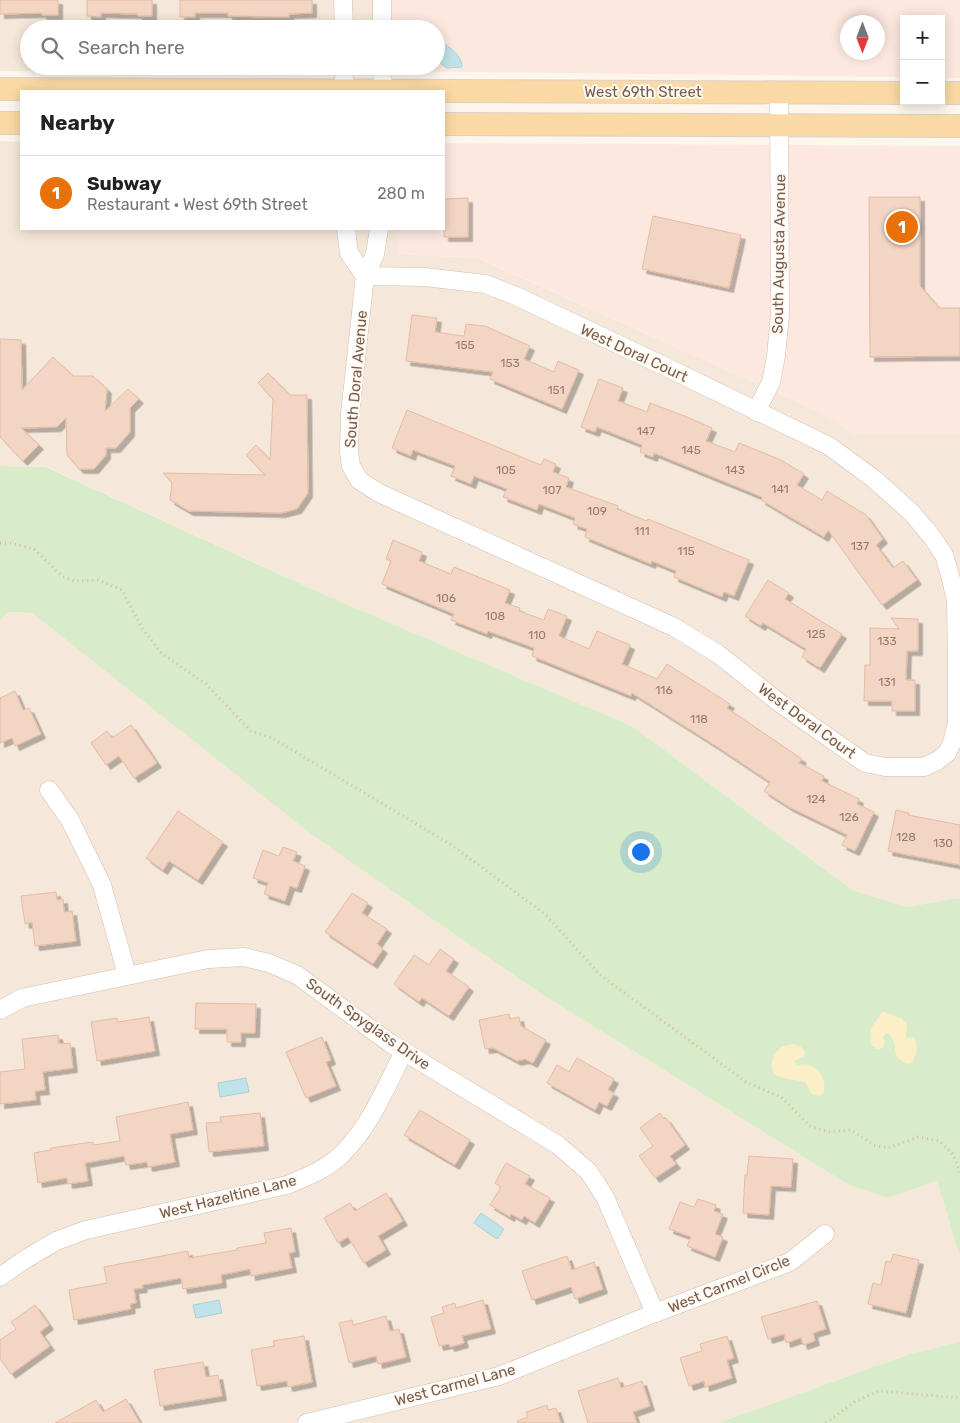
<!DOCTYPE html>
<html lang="en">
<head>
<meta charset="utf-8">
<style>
  body { margin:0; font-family:Rubik,sans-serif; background:#f6f6f6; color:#222 }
  .controls { position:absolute; right:15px; top:15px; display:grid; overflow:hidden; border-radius:0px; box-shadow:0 2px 12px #0003 }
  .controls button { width:45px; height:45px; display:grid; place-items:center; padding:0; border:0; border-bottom:1px solid #e0e0e0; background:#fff; color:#222; font:25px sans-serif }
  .compass { position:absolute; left:840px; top:15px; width:45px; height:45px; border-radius:50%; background:#fff; box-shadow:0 2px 12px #0003; rotate:180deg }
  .you { position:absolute; left:640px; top:851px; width:18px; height:18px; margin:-12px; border:4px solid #fff; border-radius:50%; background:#1a73e8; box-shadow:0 0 0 8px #1a73e833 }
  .badge { display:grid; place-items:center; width:32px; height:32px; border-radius:50%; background:#0b8043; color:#fff; font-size:16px; font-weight:700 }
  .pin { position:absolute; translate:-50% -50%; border:2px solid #fff; box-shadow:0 1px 5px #0006 }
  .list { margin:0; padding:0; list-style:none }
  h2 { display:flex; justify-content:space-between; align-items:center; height:65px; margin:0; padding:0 20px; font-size:21px }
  h2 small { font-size:16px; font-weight:400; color:#767676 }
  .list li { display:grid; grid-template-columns:32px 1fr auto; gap:15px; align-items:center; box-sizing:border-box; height:75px; padding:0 20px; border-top:1px solid #e0e0e0 }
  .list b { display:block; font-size:19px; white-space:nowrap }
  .list p { margin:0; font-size:16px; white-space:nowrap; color:#767676 }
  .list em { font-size:16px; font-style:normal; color:#767676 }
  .icon { flex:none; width:28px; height:28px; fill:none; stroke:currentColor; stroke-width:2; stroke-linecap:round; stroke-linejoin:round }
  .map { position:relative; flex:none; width:960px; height:1423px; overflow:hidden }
  .search { position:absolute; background:#fff; box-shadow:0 2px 12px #0003; left:20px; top:20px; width:425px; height:55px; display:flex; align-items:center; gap:12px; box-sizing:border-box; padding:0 18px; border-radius:28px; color:#767676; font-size:19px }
  .panel { position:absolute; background:#fff; box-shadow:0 2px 12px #0003; left:20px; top:90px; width:425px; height:140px; border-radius:0px }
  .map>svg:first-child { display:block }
  .residential { fill:#f5e8da }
  .commercial { fill:#fde8e0; fill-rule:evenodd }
  .green { fill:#d8ecc9 }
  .sand { fill:#fcefc7 }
  .water { fill:#bfe3e8; stroke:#a5d3da }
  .building { fill:#f3d5c3; stroke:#e6bba3; filter:url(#shadow) }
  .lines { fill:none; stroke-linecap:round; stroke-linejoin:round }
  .minor-casing { stroke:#d1beb0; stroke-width:19 }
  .major-casing { stroke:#dad1cd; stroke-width:24 }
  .path { stroke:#d9b8a5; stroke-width:3; stroke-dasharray:1 4; stroke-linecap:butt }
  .minor { stroke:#fff; stroke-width:18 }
  .major { stroke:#fbd9a5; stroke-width:22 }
  .labels { text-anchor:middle; stroke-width:4; stroke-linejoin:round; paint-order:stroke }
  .number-label { font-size:12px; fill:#987a6a }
  .street-label { font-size:15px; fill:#7a5c4d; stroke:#fffaf3 }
</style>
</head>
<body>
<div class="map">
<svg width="960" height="1423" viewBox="0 0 960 1423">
  <defs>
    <filter id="shadow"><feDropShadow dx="4.5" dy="4.5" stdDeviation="0" flood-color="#0004"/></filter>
  </defs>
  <rect width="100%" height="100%" fill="#fdf6ec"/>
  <g class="residential">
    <path d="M 0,0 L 391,0 L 391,29 L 29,29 L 29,66 L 391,66 L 391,71 L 0,71 Z"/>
    <path d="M 0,141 L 21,142 L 21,229 L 398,229 L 398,254 L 478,258 L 822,413 L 856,435 L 960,435 L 960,898 L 906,907 L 852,890 L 632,726 L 327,596 L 47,467 L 0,466 Z"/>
    <path d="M 8,612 L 32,613 L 311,833 L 428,916 L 540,993 L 849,1185 L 888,1198 L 937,1181 L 960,1257 L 960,1342 L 910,1354 L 718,1423 L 0,1423 L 0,621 Z"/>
  </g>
  <g class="commercial">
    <path d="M 391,0 L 960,0 L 960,78 L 941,78 L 941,19 L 904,19 L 904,77 L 391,71 L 391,66 L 436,66 L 436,29 L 391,29 ZM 848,22 L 878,22 L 878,52 L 848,52 Z"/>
    <path d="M 444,143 L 960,146 L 960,435 L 856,435 L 822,413 L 479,258 L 398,254 L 398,229 L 444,229 Z"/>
  </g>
  <g class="green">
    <path d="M 0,466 L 46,467 L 327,596 L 632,726 L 852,890 L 906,907 L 960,898 L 960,1257 L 937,1181 L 888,1198 L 849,1185 L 540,993 L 428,916 L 310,833 L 32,613 L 8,612 L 0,621 Z"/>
    <path d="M 960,1342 L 960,1423 L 718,1423 L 910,1354 Z"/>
  </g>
  <g class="sand">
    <path d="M 882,1012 C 890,1012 895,1018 902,1018 L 907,1025 L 906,1038 L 914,1037 C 919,1047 917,1053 912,1063 L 906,1064 C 888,1054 901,1047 889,1034 L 886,1033 L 883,1037 L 885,1042 L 882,1048 L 877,1049 L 872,1046 C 868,1024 872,1029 882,1012 Z"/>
    <path d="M 794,1044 L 801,1047 L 805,1053 L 804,1057 L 795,1060 L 795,1063 L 798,1065 C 815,1061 827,1076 824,1092 L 820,1096 L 812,1094 L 805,1082 C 797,1080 786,1079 778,1076 C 766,1070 773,1052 783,1046 C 786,1045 791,1045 794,1044 Z"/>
  </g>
  <g class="water">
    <path d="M 436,38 C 446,46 462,53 462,67 L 447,68 L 436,60 Z"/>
    <path d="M 246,1078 L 249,1092 L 220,1097 L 218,1083 Z"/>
    <path d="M 481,1213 L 504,1229 L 497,1239 L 474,1223 Z"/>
    <path d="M 219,1300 L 222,1313 L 196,1318 L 193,1305 Z"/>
  </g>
  <g class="building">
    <path d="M 0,0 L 58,0 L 58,15 L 42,15 L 42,13 L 0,14 Z"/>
    <path d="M 87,0 L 152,0 L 152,16 L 138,16 L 138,14 L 101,13 L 101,17 L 87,16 Z"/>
    <path d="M 180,0 L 312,0 L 312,13 L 289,14 L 289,17 L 272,17 L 228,16 L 228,13 L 195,13 L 195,17 L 180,17 Z"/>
    <path d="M 869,197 L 920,197 L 920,286 L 939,308 L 960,308 L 960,356 L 870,357 Z"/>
    <path d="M 468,198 L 468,237 L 444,237 L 444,199 Z"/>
    <path d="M 653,216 L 741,235 L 729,288 L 642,269 Z"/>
    <path d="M 412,315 L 437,318 L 435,332 L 464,336 L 466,324 L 485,326 L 530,346 L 524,359 L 554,372 L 558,361 L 579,370 L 562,409 L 490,379 L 493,372 L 406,361 Z"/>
    <path d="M 0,339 L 21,340 L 22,390 L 53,357 L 73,376 L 93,376 L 107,389 L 105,411 L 128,389 L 139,399 L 130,408 L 130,432 L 116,448 L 106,448 L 106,455 L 94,469 L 79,469 L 67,455 L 66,418 L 57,427 L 21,428 L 39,445 L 23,461 L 0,437 Z"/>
    <path d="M 268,373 L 290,395 L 307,395 L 308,493 L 297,509 L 281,513 L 189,511 L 170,500 L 172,483 L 163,473 L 265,475 L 246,455 L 256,445 L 270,460 L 273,399 L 258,383 Z"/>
    <path d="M 599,379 L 623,388 L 618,401 L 647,412 L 650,403 L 687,417 L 712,428 L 706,441 L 735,452 L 739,443 L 781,460 L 804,474 L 797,485 L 822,500 L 827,491 L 866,515 L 883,539 L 876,545 L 893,568 L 903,561 L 917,580 L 882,605 L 828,530 L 824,537 L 761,500 L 762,497 L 654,453 L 653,457 L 640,452 L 642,445 L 597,427 L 595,432 L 581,427 Z"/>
    <path d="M 407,410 L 541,465 L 544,459 L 556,464 L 553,472 L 569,478 L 566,487 L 618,506 L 617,509 L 647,521 L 648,519 L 749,560 L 734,596 L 724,592 L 722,597 L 674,577 L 676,571 L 652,561 L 651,564 L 585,537 L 587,529 L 573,524 L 575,518 L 539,504 L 537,510 L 503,497 L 507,489 L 474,476 L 471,484 L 451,476 L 455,466 L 413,450 L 411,456 L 392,448 Z"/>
    <path d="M 393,540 L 422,552 L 419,561 L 451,574 L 454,567 L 510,590 L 505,603 L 520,608 L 519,611 L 544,620 L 548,609 L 567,616 L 559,636 L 589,649 L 597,631 L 630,645 L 622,664 L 657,679 L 667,664 L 730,704 L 727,708 L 802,759 L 799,763 L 824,776 L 822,781 L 859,799 L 857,804 L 874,812 L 855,851 L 842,845 L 847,835 L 789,807 L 764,791 L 770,782 L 719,748 L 632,693 L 631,696 L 532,656 L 534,648 L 488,631 L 487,634 L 451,620 L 454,614 L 382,584 L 391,561 L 386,559 Z"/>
    <path d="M 768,580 L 789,593 L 785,599 L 842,634 L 820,668 L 802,657 L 806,649 L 763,623 L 761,626 L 745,616 Z"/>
    <path d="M 891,618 L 918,619 L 918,651 L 907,651 L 906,680 L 915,680 L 915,711 L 892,711 L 892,701 L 864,701 L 865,665 L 870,665 L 870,628 L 899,629 Z"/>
    <path d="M 15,691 L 23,710 L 29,708 L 41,734 L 15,746 L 12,738 L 0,743 L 0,698 Z"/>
    <path d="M 131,725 L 157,763 L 134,778 L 119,756 L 106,765 L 91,743 L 107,731 L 112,738 Z"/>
    <path d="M 896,810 L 909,813 L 908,815 L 960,825 L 960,865 L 888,851 Z"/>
    <path d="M 178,811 L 223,842 L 198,880 L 169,861 L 163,870 L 146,858 Z"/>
    <path d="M 283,847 L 297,852 L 293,861 L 305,866 L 297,888 L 290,886 L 285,901 L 264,894 L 268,883 L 253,878 L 263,850 L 279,856 Z"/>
    <path d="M 56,892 L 57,900 L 63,899 L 64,912 L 72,911 L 76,941 L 35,946 L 32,922 L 25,924 L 21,896 Z"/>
    <path d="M 352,893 L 368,903 L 362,913 L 387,929 L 377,944 L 383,949 L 373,964 L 325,932 Z"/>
    <path d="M 440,949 L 454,959 L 446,971 L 469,987 L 449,1016 L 422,998 L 419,1002 L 394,984 L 414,955 L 429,965 Z"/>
    <path d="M 196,1003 L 256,1004 L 255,1033 L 241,1033 L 241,1042 L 227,1042 L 227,1029 L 195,1029 Z"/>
    <path d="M 509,1014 L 510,1019 L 519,1017 L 521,1026 L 546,1040 L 533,1063 L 525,1059 L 517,1061 L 493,1048 L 485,1049 L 479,1020 Z"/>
    <path d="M 149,1017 L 155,1051 L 97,1061 L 91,1022 L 117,1018 L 118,1022 Z"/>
    <path d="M 58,1035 L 59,1044 L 70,1043 L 73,1068 L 43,1072 L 45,1090 L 35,1091 L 36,1100 L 0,1104 L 0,1072 L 25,1069 L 22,1039 Z"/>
    <path d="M 322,1037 L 331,1060 L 326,1062 L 336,1086 L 306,1098 L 286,1052 Z"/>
    <path d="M 577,1058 L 614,1079 L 608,1090 L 614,1093 L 607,1106 L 599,1102 L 595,1110 L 547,1083 L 557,1065 L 569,1072 Z"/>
    <path d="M 188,1102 L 193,1130 L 170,1134 L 175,1162 L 148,1167 L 147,1162 L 126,1165 L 124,1156 L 85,1163 L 88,1181 L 68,1184 L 67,1178 L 38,1183 L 34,1153 L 51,1150 L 51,1148 L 93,1142 L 93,1145 L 120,1141 L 116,1117 Z"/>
    <path d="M 420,1110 L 470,1140 L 455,1165 L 404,1135 Z"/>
    <path d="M 260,1113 L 264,1146 L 209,1152 L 206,1123 L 221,1122 L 220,1117 Z"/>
    <path d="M 660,1113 L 664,1119 L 666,1118 L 685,1145 L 670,1156 L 676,1164 L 655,1178 L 639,1156 L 653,1146 L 640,1128 Z"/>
    <path d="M 749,1156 L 793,1159 L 791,1187 L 771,1186 L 769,1215 L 743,1213 L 745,1175 L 747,1175 Z"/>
    <path d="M 506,1163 L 530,1176 L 525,1184 L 550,1198 L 535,1223 L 524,1216 L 522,1220 L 511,1214 L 510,1217 L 490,1205 L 501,1187 L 495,1183 Z"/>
    <path d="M 386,1193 L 403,1221 L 378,1236 L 386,1250 L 364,1263 L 348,1237 L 338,1243 L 324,1218 L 350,1203 L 355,1211 Z"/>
    <path d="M 698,1199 L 716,1205 L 714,1211 L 723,1214 L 715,1234 L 723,1237 L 715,1257 L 687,1246 L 691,1237 L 669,1229 L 680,1202 L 694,1207 Z"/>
    <path d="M 291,1228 L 295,1252 L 289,1253 L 292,1268 L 251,1276 L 250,1269 L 221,1275 L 222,1283 L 183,1289 L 181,1278 L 142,1285 L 143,1288 L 134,1289 L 136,1303 L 130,1304 L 131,1309 L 74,1320 L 69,1290 L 107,1283 L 104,1267 L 188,1251 L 189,1258 L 237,1250 L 237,1248 L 266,1243 L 264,1233 Z"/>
    <path d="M 893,1254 L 919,1260 L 906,1313 L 868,1304 L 873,1283 L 881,1285 L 886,1261 L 891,1262 Z"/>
    <path d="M 567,1256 L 572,1270 L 594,1262 L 603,1289 L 575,1299 L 571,1287 L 532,1300 L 522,1271 Z"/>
    <path d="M 483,1300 L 491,1329 L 462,1336 L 464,1343 L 450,1347 L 449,1344 L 439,1346 L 431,1317 L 444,1313 L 442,1307 L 455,1303 L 456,1308 Z"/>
    <path d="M 817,1301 L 826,1329 L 813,1333 L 815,1341 L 803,1345 L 801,1338 L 786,1343 L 784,1334 L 768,1339 L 761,1317 Z"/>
    <path d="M 35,1305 L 49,1325 L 40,1332 L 50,1346 L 11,1374 L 0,1359 L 0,1340 L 16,1329 L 11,1322 Z"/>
    <path d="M 386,1316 L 390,1331 L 399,1329 L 406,1357 L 378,1364 L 376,1356 L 349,1363 L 339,1323 L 352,1320 L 353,1325 Z"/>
    <path d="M 304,1336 L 312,1382 L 288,1387 L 287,1381 L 257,1386 L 251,1350 L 274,1346 L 273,1341 Z"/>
    <path d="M 727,1336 L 734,1358 L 727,1360 L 732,1378 L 705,1387 L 704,1381 L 689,1386 L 680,1358 L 702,1351 L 700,1344 Z"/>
    <path d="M 203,1362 L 206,1377 L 218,1375 L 222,1396 L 160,1406 L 154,1370 Z"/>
    <path d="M 618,1378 L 621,1388 L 642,1381 L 650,1406 L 633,1412 L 637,1423 L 588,1423 L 578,1391 Z"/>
    <path d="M 126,1399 L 140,1423 L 55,1423 L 96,1400 L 103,1412 Z"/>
    <path d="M 547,1405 L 548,1410 L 556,1408 L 561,1423 L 518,1423 L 517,1421 L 528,1417 L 526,1412 Z"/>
  </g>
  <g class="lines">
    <g class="minor-casing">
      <g id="minor">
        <path d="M 343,0 L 344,29"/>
        <path d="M 382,0 L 382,29"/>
        <path d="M 344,66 L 344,91"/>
        <path d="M 382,66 L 383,91"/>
        <path d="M 346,229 L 349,253 L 365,276"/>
        <path d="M 365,276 L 425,277 L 485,284 L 516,296 L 666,367 L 829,446 L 874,479 L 912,513 L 932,537 L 944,555 L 950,575 L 956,601 L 957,663 L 957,723 L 952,743 L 947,753 L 937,761 L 924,767 L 885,767 L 865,763 L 781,704 L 718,654 L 674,627 L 379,493 L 359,480 L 351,466 L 349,451 L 350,414 L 365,276 L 375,254 L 379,229"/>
        <path d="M 756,412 L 771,382 L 776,356 L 780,315 L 779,93"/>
        <path d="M 49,790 L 70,820 L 102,885 L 127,975"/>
        <path d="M 0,1010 L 22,998 L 208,959 L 244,957 L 269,963 L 297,975 L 390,1043 L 558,1145 L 589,1172 L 605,1197 L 655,1313"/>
        <path d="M 0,1277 L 24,1260 L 56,1241 L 86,1230 L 287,1185 C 306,1177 328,1169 343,1153 C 371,1125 386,1086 404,1052"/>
        <path d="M 307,1423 L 499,1376 L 655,1313 L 790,1262 L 825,1234"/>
      </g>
    </g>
    <g class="major-casing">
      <g id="major">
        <path d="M 0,89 L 904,93"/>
        <path d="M 941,93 L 960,93"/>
        <path d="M 0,123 L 21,123"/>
        <path d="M 444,124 L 960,126"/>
      </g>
    </g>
    <g class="path">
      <path d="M 0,543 L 10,543 L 34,549 L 62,576 L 74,581 L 98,580 L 122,590 L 142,628 L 161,653 L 206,684 L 251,731 L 272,738 L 450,844 L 546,915 L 599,974 L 746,1082 L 781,1097 L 810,1126 L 829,1132 L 851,1130 L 874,1145 L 888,1148 L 918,1137 L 939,1141 L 953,1154 L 960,1172"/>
      <path d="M 826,1423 L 856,1401 L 879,1391 L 960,1398"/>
    </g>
    <use href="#minor" class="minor"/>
    <use href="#major" class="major"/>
  </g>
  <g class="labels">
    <g class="number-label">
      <text x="465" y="349">155</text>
      <text x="510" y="367">153</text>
      <text x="556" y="394">151</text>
      <text x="646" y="435">147</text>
      <text x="691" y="454">145</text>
      <text x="506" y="474">105</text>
      <text x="735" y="474">143</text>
      <text x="780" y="493">141</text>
      <text x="552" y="494">107</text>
      <text x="597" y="515">109</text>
      <text x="642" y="535">111</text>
      <text x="860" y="550">137</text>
      <text x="686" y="555">115</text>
      <text x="446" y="602">106</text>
      <text x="495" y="620">108</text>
      <text x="816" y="638">125</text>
      <text x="537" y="639">110</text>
      <text x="887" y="645">133</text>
      <text x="887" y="686">131</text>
      <text x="664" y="694">116</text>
      <text x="699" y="723">118</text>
      <text x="816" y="803">124</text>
      <text x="849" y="821">126</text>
      <text x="906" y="841">128</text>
      <text x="943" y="847">130</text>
    </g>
    <g class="street-label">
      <text x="643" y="97">West 69th Street</text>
      <text transform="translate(779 254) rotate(-89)" y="5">South Augusta Avenue</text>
      <text transform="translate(634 353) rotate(25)" y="5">West Doral Court</text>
      <text transform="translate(356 379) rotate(-85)" y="5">South Doral Avenue</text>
      <text transform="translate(807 721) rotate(36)" y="5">West Doral Court</text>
      <text transform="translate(368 1024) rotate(35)" y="5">South Spyglass Drive</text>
      <text transform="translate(228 1197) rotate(-14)" y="5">West Hazeltine Lane</text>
      <text transform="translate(729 1284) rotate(-22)" y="5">West Carmel Circle</text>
      <text transform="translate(455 1385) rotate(-15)" y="5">West Carmel Lane</text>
    </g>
  </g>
</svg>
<div class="controls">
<button>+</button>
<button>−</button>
</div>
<svg class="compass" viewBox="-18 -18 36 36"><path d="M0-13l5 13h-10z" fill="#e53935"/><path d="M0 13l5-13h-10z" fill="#767676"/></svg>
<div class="you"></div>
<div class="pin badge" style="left:902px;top:227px;background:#e8710a">1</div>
<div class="search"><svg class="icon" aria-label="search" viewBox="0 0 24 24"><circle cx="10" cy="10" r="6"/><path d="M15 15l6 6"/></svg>Search here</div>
<section class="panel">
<h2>Nearby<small></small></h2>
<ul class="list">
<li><span class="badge" style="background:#e8710a">1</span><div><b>Subway</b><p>Restaurant · West 69th Street</p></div><em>280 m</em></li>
</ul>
</section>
</div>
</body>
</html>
